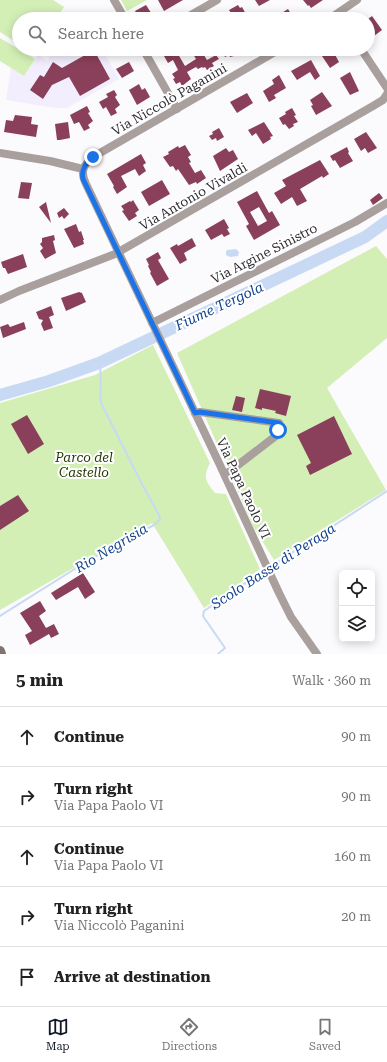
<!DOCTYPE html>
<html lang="en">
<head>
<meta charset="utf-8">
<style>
  body { margin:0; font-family:"Roboto Serif",serif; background:#f2f2f2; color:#222 }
  .controls { position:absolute; right:12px; bottom:12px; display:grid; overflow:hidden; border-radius:6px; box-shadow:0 2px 10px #0003 }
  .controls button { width:36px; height:36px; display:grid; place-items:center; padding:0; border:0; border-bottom:1px solid #e0e0e0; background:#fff; color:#222; font:20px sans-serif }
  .stop { position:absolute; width:12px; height:12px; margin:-9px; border:3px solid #1a73e8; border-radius:50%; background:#fff }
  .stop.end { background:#1a73e8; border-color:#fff; box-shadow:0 1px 4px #0008 }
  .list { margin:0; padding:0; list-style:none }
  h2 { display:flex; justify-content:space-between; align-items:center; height:52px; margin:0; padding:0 16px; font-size:17px }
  h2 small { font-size:13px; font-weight:400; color:#767676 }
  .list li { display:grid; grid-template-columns:26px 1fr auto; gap:12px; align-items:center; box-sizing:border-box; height:60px; padding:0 16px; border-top:1px solid #e0e0e0 }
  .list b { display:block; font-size:15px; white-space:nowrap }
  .list p { margin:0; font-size:13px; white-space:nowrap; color:#767676 }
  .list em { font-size:13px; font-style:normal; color:#767676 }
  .icon { flex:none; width:22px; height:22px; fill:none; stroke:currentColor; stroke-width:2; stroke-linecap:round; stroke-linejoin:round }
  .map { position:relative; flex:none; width:387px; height:654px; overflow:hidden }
  .search { position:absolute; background:#fff; box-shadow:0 2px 10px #0003; left:12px; right:12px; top:12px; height:44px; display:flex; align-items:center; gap:10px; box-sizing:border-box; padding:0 14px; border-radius:22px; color:#767676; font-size:15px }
  .sheet { height:352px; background:#fff }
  nav { display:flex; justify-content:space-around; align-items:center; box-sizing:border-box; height:56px; border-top:1px solid #e0e0e0; background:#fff; font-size:11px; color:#767676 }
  nav a { display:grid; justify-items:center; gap:2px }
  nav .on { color:#111827 }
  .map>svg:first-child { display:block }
  .built { fill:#f3eefd }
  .green { fill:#d3efb6 }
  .water { fill:#c8d9f4 }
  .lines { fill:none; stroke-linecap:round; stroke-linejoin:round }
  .stream { stroke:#c8d9f4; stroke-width:2 }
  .river { stroke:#c8d9f4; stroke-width:12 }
  .building { fill:#8a405a; fill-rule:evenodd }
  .street { stroke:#a99f9d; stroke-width:8 }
  .secondary { stroke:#817470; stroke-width:10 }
  .route { stroke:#1a73e8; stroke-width:5 }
  .labels { text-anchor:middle; stroke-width:4; stroke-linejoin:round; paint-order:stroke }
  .street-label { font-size:13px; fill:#2f2c33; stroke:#fff }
  .park-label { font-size:13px; font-style:italic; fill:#253a04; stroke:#fff }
  .water-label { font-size:14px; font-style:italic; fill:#13438e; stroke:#fff }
</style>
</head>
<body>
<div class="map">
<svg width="387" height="654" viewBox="0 0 387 654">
  <rect width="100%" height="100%" fill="#fbfafd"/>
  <path class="built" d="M 55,49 L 102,49 L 119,79 L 67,108 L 55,108 L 6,100 L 11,68 L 24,76 L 38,55 L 47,61 Z"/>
  <g class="green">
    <path d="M 0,0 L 53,0 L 64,7 L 56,19 L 19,19 L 19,44 L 0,32 Z"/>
    <path d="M 121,0 L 147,0 L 127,11 Z"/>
    <path d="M 0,38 L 35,59 L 24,76 L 0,61 Z"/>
    <path d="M 376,246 L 387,259 L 387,338 L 327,388 L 386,490 L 274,560 L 254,528 L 177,353 Z"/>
    <path d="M 153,345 L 210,463 C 203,477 205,481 215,493 L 226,494 L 260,569 L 204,608 L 152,523 L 0,610 L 0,403 L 95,375 Z"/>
  </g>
  <path class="water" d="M 236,249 L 239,252 L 238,256 L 230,257 L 226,255 L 226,252 L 227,250 Z"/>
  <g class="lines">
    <g class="stream">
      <path d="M 270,567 L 387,491"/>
      <path d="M 0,616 L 89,560 L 154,525 L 160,519 L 159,515 L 143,486 L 101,403 C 99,390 103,376 99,363"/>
      <path d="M 218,654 L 225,648 L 203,616 L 204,611 L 266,569"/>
    </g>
    <path class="river" d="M 0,395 L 49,381 L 99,363 L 365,237 L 387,221"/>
  </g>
  <g class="building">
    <path d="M 158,0 L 183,0 L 164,11 Z"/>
    <path d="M 255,0 L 270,0 L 259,6 Z"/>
    <path d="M 303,0 L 323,0 L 311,8 L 309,5 L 308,6 Z"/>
    <path d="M 146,5 L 155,19 L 139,19 L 135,11 Z"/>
    <path d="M 238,5 L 240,8 L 242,7 L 247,16 L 242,19 L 221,19 L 231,13 L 229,10 Z"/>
    <path d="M 288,9 L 294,19 L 272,19 Z"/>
    <path d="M 372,16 L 382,30 L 374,36 L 368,28 L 368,19 Z"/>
    <path d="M 160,49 L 175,49 L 185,66 L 196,59 L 190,49 L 200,49 L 207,60 L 216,55 L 219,59 L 212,63 L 214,66 L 207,70 L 205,67 L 203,68 L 202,67 L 198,69 L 196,67 L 187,72 L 191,79 L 182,86 L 180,82 L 176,84 L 173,79 L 175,78 L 172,74 L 178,70 L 173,60 L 168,63 Z"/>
    <path d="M 220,49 L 245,49 L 234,56 L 230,57 L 229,55 L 225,57 Z"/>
    <path d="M 327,49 L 330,49 L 332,52 L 333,51 L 339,62 L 330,68 L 320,53 Z"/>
    <path d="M 94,50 L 110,79 L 80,96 L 69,77 L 52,85 L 43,99 L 30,90 L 40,75 L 44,77 L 53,62 L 62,68 Z"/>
    <path d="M 311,60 L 320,76 L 315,80 L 310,72 L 297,80 L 291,71 Z"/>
    <path d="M 129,62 L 134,71 L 122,78 L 116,69 Z"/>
    <path d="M 350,72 L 359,91 L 350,95 L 340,78 Z"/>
    <path d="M 279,75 L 286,88 L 274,95 L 276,98 L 269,102 L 263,91 L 274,84 L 272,80 Z"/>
    <path d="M 139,84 L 142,90 L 145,88 L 150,97 L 137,105 L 129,90 Z"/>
    <path d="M 114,90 L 117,95 L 115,97 L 120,105 L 115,109 L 117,113 L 111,116 L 106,107 L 103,109 L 99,102 L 108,97 L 106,94 Z"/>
    <path d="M 322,92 L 332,106 L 316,115 L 311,106 L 313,105 L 310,100 Z"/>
    <path d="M 247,93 L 253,103 L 237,113 L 230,102 Z"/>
    <path d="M 87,106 L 90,112 L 88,113 L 93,121 L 88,125 L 90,128 L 84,131 L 79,122 L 74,124 L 70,115 Z"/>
    <path d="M 292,108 L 296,115 L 294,116 L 298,122 L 293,124 L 294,126 L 289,129 L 285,124 L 283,125 L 279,118 L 286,114 L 285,112 Z"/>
    <path d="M 15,115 L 32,117 L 31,124 L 38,125 L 36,137 L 4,132 L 6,120 L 13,121 Z"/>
    <path d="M 68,122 L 70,138 L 60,140 L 57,140 L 55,124 Z"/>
    <path d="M 264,122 L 273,136 L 270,137 L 271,139 L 263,144 L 256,133 L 252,136 L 248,130 Z"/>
    <path d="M 219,128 L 224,137 L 217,141 L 216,138 L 212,140 L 209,136 L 213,134 L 212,132 Z"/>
    <path d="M 366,132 L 377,148 L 368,153 L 365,148 L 361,151 L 354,139 Z"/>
    <path d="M 185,145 L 191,155 L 188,157 L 191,162 L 189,163 L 195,173 L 201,170 L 206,178 L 197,184 L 196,182 L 189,185 L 178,169 L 176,171 L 173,166 L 170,167 L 163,157 L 169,154 L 168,152 L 178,146 L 179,148 Z"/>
    <path d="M 347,147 L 349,152 L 348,153 L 353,161 L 340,168 L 335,160 L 333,161 L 330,156 Z"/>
    <path d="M 226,148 L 229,152 L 233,150 L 238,159 L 220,171 L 213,156 Z"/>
    <path d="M 141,154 L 146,163 L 143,165 L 146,171 L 139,176 L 135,169 L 121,176 L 127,187 L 117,194 L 113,187 L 114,186 L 107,174 Z"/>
    <path d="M 320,160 L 329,174 L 323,178 L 322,176 L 300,189 L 307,201 L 297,206 L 292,197 L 281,204 L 274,193 L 286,186 L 282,180 Z"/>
    <path d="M 162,180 L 170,194 L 149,206 L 141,192 Z"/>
    <path d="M 21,182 L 32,183 L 29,199 L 18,198 Z"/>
    <path d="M 257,191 L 269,213 L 272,211 L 280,225 L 254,240 L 246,226 L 249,224 L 237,202 ZM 259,207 L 267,221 L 258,226 L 250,212 Z"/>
    <path d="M 379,193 L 383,198 L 373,205 L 370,200 Z"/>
    <path d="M 133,200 L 139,210 L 135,213 L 137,216 L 129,221 L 122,211 L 124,210 L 121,206 L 130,201 L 131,202 Z"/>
    <path d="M 46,202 L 51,223 L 39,207 Z"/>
    <path d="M 64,208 L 69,214 L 64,219 L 62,216 L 59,218 L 57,213 Z"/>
    <path d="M 224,219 L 229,228 L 227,229 L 230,234 L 224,237 L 222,234 L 211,240 L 205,230 Z"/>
    <path d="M 76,224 L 79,232 L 81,231 L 84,240 L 83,240 L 84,244 L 74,248 L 64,229 Z"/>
    <path d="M 54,235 L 55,240 L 53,241 L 56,253 L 45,259 L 40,251 L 43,248 L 40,244 L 42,242 L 42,238 Z"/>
    <path d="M 192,238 L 196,246 L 184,253 L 187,260 L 180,264 L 170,248 L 177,244 L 178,246 Z"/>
    <path d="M 158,252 L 161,258 L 158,260 L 169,279 L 157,286 L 150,273 L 151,272 L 148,266 L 149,265 L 146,259 Z"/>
    <path d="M 23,254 L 27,267 L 8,274 L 5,268 L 3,268 L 1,262 Z"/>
    <path d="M 79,292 L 82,293 L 86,302 L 66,311 L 61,298 Z"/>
    <path d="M 51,306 L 54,315 L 49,317 L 53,328 L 44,331 L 41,324 L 43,320 L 39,319 L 36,312 Z"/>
    <path d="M 24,322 L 26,329 L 3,338 L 0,327 L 8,324 L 10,327 Z"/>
    <path d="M 260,389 L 291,396 L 286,416 L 275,413 L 276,411 L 262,408 L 262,410 L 255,408 Z"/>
    <path d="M 236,396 L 245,398 L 242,412 L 232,410 Z"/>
    <path d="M 27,415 L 44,444 L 28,454 L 11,424 Z"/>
    <path d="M 334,416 L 352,454 L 310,475 L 306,466 L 311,463 L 297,435 Z"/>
    <path d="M 18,495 L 29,511 L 0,530 L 0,506 Z"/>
    <path d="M 83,573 L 95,592 L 85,599 L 78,587 L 56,600 L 51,593 Z"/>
    <path d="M 40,601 L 46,611 L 39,616 L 46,628 L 54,624 L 59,634 L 51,638 L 49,634 L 30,645 L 25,635 L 32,631 L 20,613 Z"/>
  </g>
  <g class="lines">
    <g class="street">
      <path d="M 114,0 L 125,19"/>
      <path d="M 184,19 L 217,0"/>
      <path d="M 329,19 L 357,0"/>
      <path d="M 143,49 L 177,109"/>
      <path d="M 280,49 L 93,157 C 83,165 80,172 86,184 L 219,463 L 279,593 L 291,617 L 317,654"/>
      <path d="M 361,49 L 387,88"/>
      <path d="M 0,153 L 50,161 L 83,169"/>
      <path d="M 0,300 L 19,291 L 115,254 L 373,106 L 383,100 L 387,94"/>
      <path d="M 152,323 L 355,222 L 387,203"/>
      <path d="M 195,413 L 200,412 L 279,423 L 277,435 L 225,475"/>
    </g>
    <path class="secondary" d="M 0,651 L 1,654"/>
  </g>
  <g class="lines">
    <path class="route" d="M 93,157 C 86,163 81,169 83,179 L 195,413 L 200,412 L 279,423 L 278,430"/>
  </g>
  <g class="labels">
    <g class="street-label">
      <text transform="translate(169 99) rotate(-30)" y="5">Via Niccolò Paganini</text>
      <text transform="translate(193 196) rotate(-30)" y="5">Via Antonio Vivaldi</text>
      <text transform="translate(264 253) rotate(-27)" y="5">Via Argine Sinistro</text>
      <text transform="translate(244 488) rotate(65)" y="5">Via Papa Paolo VI</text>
    </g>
    <g class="park-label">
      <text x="84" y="462">Parco del<tspan x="84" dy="15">Castello</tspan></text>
    </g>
    <g class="water-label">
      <text transform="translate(219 306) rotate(-25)" y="5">Fiume Tergola</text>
      <text transform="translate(111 548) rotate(-31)" y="5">Rio Negrisia</text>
      <text transform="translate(273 566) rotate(-33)" y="5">Scolo Basse di Peraga</text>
    </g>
  </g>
</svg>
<div class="controls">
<button><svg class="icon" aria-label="locate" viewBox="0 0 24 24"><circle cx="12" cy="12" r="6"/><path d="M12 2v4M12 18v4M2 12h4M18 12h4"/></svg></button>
<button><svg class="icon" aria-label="layers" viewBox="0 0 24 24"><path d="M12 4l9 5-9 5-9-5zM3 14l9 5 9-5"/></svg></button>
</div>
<div class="stop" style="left:278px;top:430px"></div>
<div class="stop end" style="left:93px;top:157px"></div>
<div class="search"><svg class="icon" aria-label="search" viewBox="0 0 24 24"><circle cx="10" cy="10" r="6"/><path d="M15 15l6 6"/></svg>Search here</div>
</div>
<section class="sheet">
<h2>5 min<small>Walk · 360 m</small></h2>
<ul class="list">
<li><svg class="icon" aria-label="ahead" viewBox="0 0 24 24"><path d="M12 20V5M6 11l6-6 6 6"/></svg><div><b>Continue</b></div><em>90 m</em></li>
<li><svg class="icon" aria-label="right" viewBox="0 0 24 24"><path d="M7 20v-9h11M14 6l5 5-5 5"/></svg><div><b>Turn right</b><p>Via Papa Paolo VI</p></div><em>90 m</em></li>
<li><svg class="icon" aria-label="ahead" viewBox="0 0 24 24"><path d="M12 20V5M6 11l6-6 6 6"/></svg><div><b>Continue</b><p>Via Papa Paolo VI</p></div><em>160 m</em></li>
<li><svg class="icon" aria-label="right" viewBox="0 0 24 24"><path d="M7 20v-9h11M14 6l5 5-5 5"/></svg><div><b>Turn right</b><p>Via Niccolò Paganini</p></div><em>20 m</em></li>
<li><svg class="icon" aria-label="arrive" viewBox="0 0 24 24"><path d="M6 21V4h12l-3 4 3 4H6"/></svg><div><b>Arrive at destination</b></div></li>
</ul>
</section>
<nav>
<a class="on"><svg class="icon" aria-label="map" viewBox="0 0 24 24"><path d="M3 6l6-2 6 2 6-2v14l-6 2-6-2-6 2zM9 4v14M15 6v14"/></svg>Map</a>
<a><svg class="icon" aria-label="directions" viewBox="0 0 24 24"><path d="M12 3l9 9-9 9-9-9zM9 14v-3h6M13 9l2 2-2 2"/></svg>Directions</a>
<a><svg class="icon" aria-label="saved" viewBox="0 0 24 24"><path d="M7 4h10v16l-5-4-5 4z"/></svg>Saved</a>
</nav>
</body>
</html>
